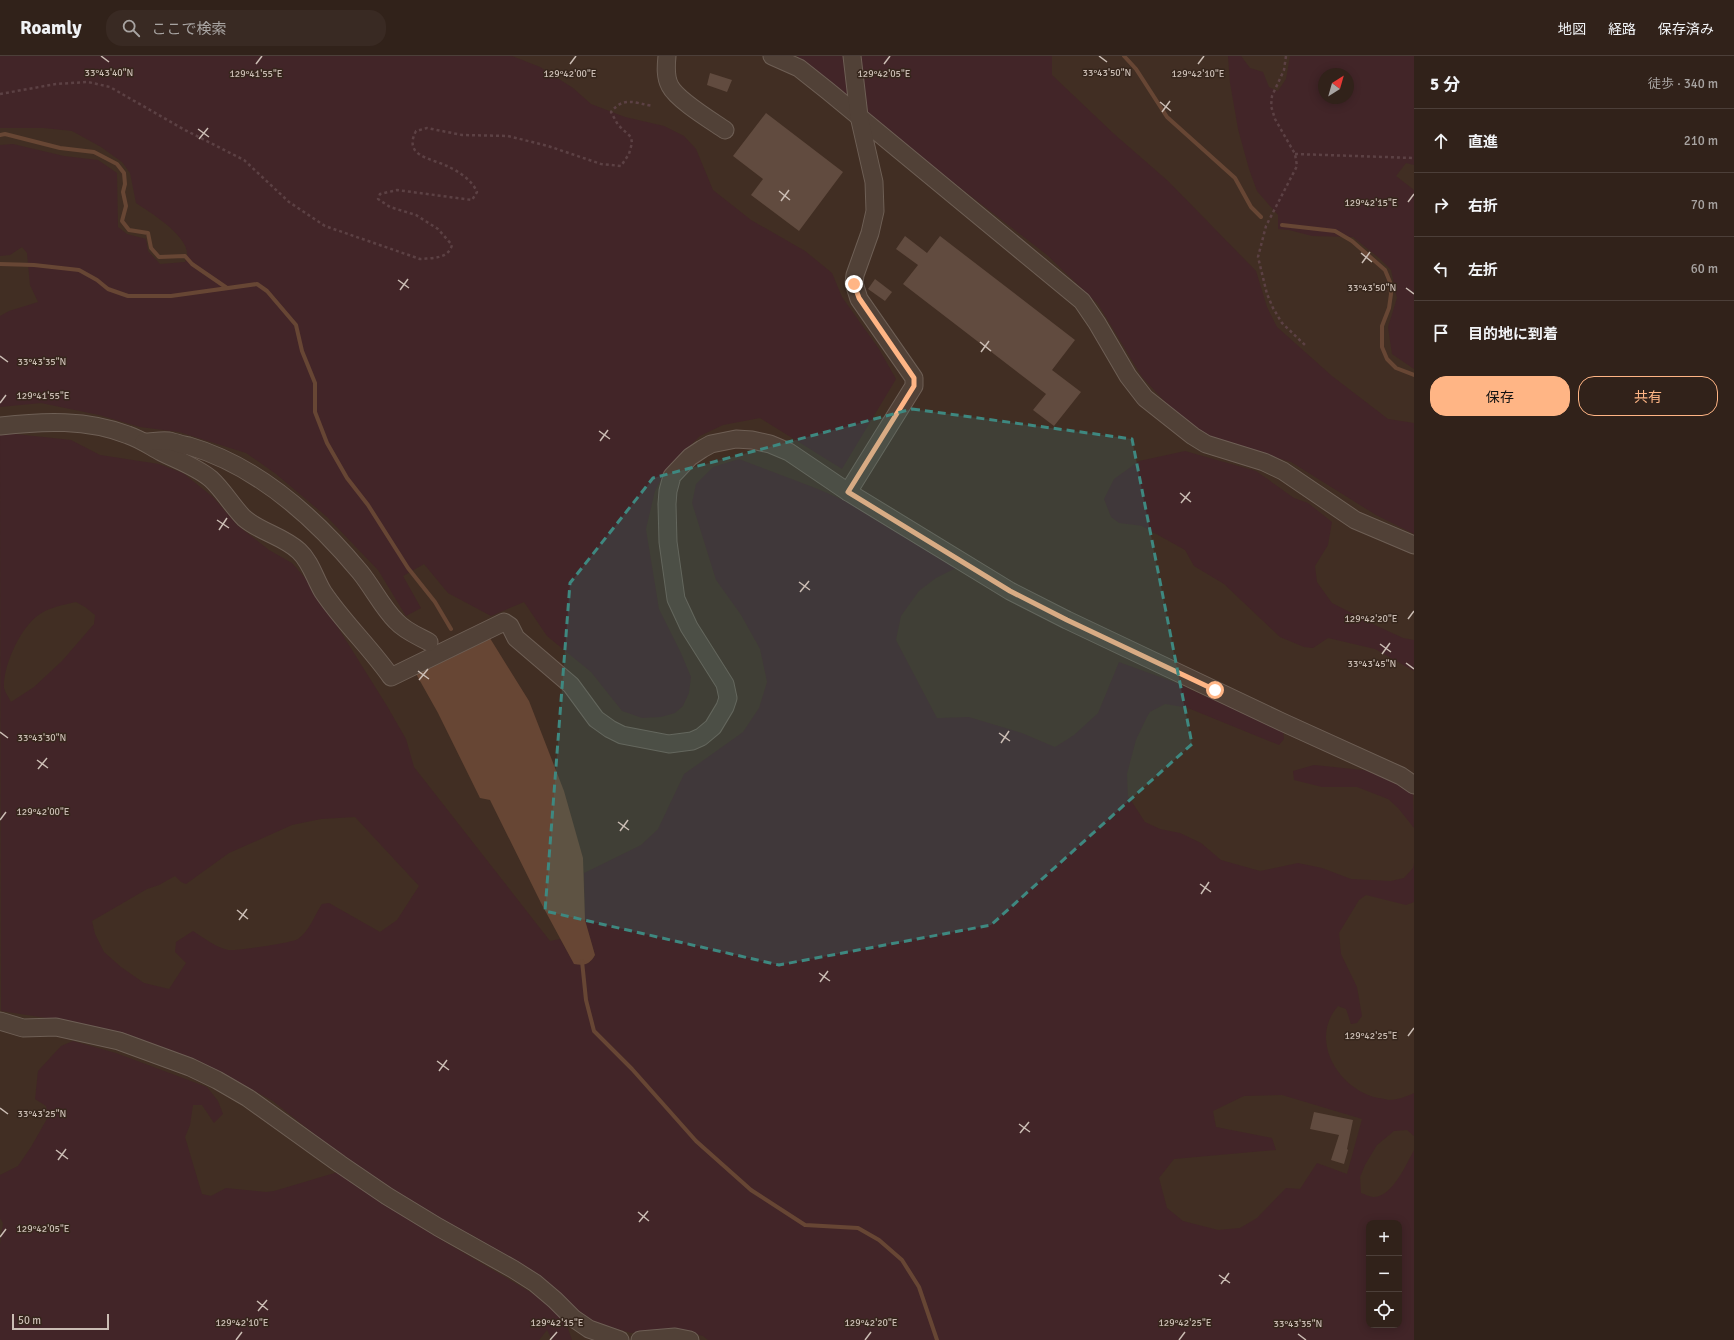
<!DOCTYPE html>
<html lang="ja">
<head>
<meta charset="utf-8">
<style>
  body { margin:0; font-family:Signika,"Noto Sans JP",sans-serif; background:#392a23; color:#f1f3f6 }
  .controls { position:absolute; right:12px; bottom:12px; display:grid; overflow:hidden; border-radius:8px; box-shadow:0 2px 10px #0003 }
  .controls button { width:36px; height:36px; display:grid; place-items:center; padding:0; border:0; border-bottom:1px solid #4c3f39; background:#31221a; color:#f1f3f6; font:20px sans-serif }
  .compass { position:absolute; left:1318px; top:12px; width:36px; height:36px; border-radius:50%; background:#31221a; box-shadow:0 2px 10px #0003; rotate:37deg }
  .scale { position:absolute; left:12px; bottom:10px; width:97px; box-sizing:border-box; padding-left:4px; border:2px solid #cbbdb4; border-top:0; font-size:11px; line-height:14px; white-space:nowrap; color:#cbbdb4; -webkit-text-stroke:3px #36261c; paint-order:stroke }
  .stop { position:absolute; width:12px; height:12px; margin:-9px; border:3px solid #ffb585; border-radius:50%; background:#fff }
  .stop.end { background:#ffb585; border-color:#fff; box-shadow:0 1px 4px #0008 }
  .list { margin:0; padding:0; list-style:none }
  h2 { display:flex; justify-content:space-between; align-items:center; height:52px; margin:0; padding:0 16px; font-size:17px }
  h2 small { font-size:13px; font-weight:400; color:#a8a4a2 }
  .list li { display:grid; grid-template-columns:26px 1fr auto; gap:12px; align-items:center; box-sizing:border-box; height:64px; padding:0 16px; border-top:1px solid #4c3f39 }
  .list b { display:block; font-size:15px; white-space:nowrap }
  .list em { font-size:13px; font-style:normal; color:#a8a4a2 }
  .actions { display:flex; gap:8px; padding:12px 16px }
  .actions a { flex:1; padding:9px 0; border:1px solid #ffb585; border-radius:16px; text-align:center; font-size:14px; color:#ffb585 }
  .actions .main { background:#ffb585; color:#111 }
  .icon { flex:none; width:22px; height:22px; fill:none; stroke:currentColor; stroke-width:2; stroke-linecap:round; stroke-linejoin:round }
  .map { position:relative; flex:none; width:1414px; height:1284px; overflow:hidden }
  header { display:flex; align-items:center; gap:24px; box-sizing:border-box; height:56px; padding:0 20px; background:#31221a; border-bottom:1px solid #4c3f39 }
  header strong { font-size:19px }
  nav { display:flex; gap:22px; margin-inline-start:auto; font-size:14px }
  .search { width:280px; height:36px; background:#392a23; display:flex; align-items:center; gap:10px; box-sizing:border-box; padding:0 14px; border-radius:16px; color:#a8a4a2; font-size:15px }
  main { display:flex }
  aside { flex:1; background:#31221a }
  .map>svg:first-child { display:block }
  .green { fill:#422528; fill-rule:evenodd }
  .water { fill:#674634 }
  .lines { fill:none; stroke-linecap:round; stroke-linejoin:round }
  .stream { stroke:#674634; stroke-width:4 }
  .building { fill:#614b3f }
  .minor-casing { stroke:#6e5f55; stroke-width:19 }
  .path { stroke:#5c4144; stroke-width:2.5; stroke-dasharray:3 3; stroke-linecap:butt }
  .minor { stroke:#514137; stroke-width:17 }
  .route { stroke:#ffb585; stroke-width:5 }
  .marked { fill:#3e8880; fill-opacity:0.2; stroke:#3e8880; stroke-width:3; stroke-dasharray:8 5; stroke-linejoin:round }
  .ticks { fill:none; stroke:#cbbdb4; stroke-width:1.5 }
  .ticks-label { font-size:10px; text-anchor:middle; fill:#cbbdb4; stroke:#36261c; stroke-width:3; stroke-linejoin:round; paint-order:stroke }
</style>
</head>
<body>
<header>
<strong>Roamly</strong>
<div class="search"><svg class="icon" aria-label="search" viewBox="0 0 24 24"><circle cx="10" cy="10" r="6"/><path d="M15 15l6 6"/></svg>ここで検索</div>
<nav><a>地図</a><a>経路</a><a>保存済み</a></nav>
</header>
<main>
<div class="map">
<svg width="1414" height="1284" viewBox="0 0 1414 1284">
  <rect width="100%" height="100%" fill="#412e23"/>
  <g class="green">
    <path d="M 0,0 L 512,0 L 540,11 L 573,32 L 591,48 L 625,61 L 664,70 L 684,80 L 696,93 L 713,134 L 751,164 L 805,195 L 832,217 L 842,241 L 879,293 L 896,323 L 842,413 L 760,362 L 723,369 L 700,380 L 666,414 L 655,435 L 646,473 L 659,553 L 681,597 L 691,621 L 689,637 L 683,650 L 675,657 L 661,661 L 642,662 L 622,655 L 591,616 L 547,580 L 524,546 L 491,560 L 448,537 L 424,508 L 403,520 L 421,552 L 406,560 L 378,514 L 327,461 L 276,418 L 246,397 L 179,376 L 140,371 L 99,359 L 41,347 L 0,351 L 0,260 L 9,255 L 38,246 L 30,229 L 27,197 L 22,191 L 10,199 L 0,200 L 0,89 L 13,88 L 64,100 L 98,104 L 117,117 L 118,171 L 127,178 L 146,183 L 148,195 L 160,208 L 185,206 C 198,185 151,157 136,147 L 130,117 L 122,106 L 101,91 L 72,75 L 44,72 L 0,72 Z"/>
    <path d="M 797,0 L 1052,0 L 1052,19 L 1113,77 L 1168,125 L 1256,215 L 1267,251 L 1277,271 L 1332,320 L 1388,363 L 1414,367 L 1414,478 L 1376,459 L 1291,406 L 1208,381 L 1180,362 L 1142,321 L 1098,248 L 1047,199 L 937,114 L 818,18 Z"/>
    <path d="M 1228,0 L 1241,0 L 1250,12 L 1263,16 L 1269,31 L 1278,35 L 1286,23 L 1290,0 L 1414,0 L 1414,109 L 1406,107 L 1396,120 L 1414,134 L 1414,313 L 1392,298 L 1388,271 L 1397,242 L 1391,214 L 1379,202 L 1353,181 L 1312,180 L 1289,174 L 1278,173 L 1278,159 L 1257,135 L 1249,113 L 1238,73 L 1230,27 ZM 1324,18 L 1348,18 L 1348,42 L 1324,42 Z"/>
    <path d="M 6,377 L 71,384 L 100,399 L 159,408 L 183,417 L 214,442 L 237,469 L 269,494 L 292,507 L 312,530 L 387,650 L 406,683 L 414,711 L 550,885 L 560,883 L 574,907 C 585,910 590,908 595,899 L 585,865 L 584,817 L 641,789 L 658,773 L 684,718 L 743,676 L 759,652 L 767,626 L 760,593 L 741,559 L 716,524 L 692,447 L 696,428 L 713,411 L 739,403 L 818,433 L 857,450 L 956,512 L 936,522 L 919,535 L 901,560 L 896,584 L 937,662 L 969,661 L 1022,677 L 1055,691 L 1074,679 L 1098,657 L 1119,606 L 1174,626 L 1283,675 L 1284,683 L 1279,689 L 1188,652 L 1165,648 L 1150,656 L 1147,661 L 1136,684 L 1127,718 L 1128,740 L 1145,766 L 1160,773 L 1180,777 L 1201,787 L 1221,804 L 1260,815 L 1298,807 L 1322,812 L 1351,823 L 1391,825 L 1404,822 L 1413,812 L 1414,807 L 1414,846 L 1406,849 L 1366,839 L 1359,844 L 1339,877 L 1341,898 L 1357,931 L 1362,960 L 1357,967 L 1351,968 L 1346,953 L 1338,950 C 1308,984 1339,1034 1378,1042 C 1382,1042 1387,1044 1390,1044 C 1397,1044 1408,1040 1414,1037 L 1414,1080 L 1407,1074 L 1394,1075 L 1377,1089 L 1365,1109 L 1360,1121 L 1361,1137 C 1365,1138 1370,1141 1373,1141 C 1392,1142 1407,1107 1414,1094 L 1414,1284 L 708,1284 L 703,1280 L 675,1272 L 631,1277 L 594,1266 L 554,1237 L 534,1217 L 472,1179 L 429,1160 L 345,1103 L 273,1045 L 240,1027 L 207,1011 L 115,978 L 79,967 L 1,955 L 0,378 ZM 76,546 L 85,551 L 95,559 L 94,568 L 62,605 L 34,631 L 11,646 C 9,642 5,636 4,632 C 3,609 21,570 40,558 C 51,551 63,549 76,546 ZM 355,761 L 419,830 L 397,864 L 380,876 L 329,847 L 322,848 C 314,860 310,874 298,883 C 292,887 235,895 228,894 C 215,891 204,882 193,875 L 176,886 L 175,896 L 186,907 L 169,933 L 144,927 L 121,911 L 104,896 L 95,878 L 92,865 L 147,833 L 159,829 L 175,820 L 181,826 L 186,828 L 229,797 L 292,769 L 321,763 ZM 1282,1039 L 1362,1063 L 1347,1118 L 1317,1107 L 1300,1133 L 1286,1132 L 1257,1162 L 1240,1172 L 1218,1174 L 1183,1165 L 1167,1152 L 1159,1122 L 1174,1103 L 1276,1094 L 1272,1082 L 1216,1071 L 1213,1055 L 1244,1040 ZM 1369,1167 L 1399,1167 L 1399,1269 L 1369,1269 Z"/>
    <path d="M 1185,395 L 1256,415 L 1294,442 L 1308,447 L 1332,466 L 1328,489 L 1315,510 L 1317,526 L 1332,547 L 1377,570 L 1403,582 L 1414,584 L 1414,615 L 1375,593 L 1328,582 L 1313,592 L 1304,591 L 1280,581 L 1224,528 L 1194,510 L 1185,494 L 1142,470 L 1119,467 L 1111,461 L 1104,443 L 1114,423 L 1139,405 Z"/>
    <path d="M 1314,709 L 1382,716 L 1413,736 L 1414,772 L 1398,752 L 1388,743 L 1357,731 L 1322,731 L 1294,724 L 1293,715 Z"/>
    <path d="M 73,985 L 116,997 L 207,1031 L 218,1045 L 223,1058 L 214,1067 L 202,1049 L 193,1049 L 190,1069 L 185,1081 L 202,1138 L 211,1140 L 226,1132 L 266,1136 L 274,1135 L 338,1116 L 445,1186 L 544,1244 L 567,1270 L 572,1284 L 552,1284 L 547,1274 L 539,1284 L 0,1284 L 0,1189 L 3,1167 L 0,1162 L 0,1119 L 18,1110 L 31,1091 L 48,1061 L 46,1050 L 35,1043 L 38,1015 L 61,990 Z"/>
  </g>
  <path class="water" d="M 488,579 L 529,645 L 564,735 L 583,802 L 585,864 L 595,899 C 590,908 585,910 574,908 L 541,847 L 490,744 L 480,742 L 438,657 L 415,616 Z"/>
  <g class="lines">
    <g class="stream">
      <path d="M 1124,0 L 1136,13 L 1167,61 L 1235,122 L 1251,151 L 1261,161"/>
      <path d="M 0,79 L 5,78 L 60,92 L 94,96 L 117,108 L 124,117 L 125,128 L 123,136 L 126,150 L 122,165 L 129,174 L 148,177 L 151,192 L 159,201 L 185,200 L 192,208 L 227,232"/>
      <path d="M 1282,169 L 1335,175 L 1352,185 L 1385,214 L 1390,226 L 1391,238 L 1389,252 L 1382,270 L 1382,291 L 1387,303 L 1396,312 L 1414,319"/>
      <path d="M 0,208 L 34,209 L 79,214 L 97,224 L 108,233 L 128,240 L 171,240 L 257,228 L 267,235 L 296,269 L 302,295 L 315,327 L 315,356 L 327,387 L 347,422 L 368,449 L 408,512 L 435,546 L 451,573"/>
      <path d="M 582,905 L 586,944 L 594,975 L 632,1013 L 696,1085 L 751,1134 L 805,1169 L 858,1172 L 879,1184 L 902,1204 L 919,1231 L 937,1284"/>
    </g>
  </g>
  <g class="building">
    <path d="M 710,17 L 732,24 L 727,36 L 707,29 Z"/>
    <path d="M 766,57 L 843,116 L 799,175 L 751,139 L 763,123 L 733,100 Z"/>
    <path d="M 905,180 L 927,197 L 940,180 L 1075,284 L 1052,314 L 1081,336 L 1054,370 L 1033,354 L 1046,338 L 903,228 L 918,209 L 896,193 Z"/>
    <path d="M 875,223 L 892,236 L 885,245 L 868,233 Z"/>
    <path d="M 1314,1056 L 1353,1064 L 1347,1093 L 1348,1094 L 1344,1108 L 1331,1104 L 1339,1079 L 1310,1073 Z"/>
  </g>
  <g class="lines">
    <g class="minor-casing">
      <g id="minor">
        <path d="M 667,0 C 666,10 665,21 670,30 C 677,44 712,65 725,74"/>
        <path d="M 772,0 L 799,12 L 828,35 L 1082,245 L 1097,267 L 1128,320 L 1145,342 L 1193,380 L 1206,388 L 1264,406 L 1283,415 L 1355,464 L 1414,489"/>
        <path d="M 0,370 C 43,365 87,363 128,379 C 140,383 150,390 161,396 C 177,404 197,411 211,423 C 224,435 232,450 244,462 C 260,476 283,480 299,495 C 311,506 315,523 323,536 C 343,566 370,591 391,621 L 504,566 L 510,570 L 516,582 L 571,629 L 596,663 L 610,673 L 622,679 L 669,688 L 692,685 L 701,681 L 713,671 L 725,651 L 728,642 L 725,628 L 689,571 L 676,543 L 668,486 L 667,448 L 668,435 L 672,420 L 690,401 L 702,393 L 711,388 L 736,383 L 752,384 L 770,388 L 789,396 L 848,436 L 1010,535 L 1067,564 L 1282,666 L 1401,720 L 1414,729"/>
        <path d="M 144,386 C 152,386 161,384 169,385 C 175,386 182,389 189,390 C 258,410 316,463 360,516 C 373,532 382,551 396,565 C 405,575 418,580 429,586"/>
        <path d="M 848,436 L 914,330 L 914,322 L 859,243 L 854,227 L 855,219 L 870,177 L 875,155 L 874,126 L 859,60 L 852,0"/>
        <path d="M 0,965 L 23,972 L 56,971 L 119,985 L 190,1011 L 217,1024 L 248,1042 L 340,1108 L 387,1140 L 438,1171 L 513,1213 L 535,1227 L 555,1244 L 573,1262 L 589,1273 L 620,1284"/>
        <path d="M 640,1284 L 675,1281 L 690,1284"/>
      </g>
    </g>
    <g class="path">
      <path d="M 1286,0 L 1284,14 L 1272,40 L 1271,50 L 1275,63 L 1295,98 L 1297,110 L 1266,170 L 1258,201 L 1267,238 L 1273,252 L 1282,267 L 1306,290"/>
      <path d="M 0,38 L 56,28 L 88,26 L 110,31 L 183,73 L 244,104 L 289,146 L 325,170 L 420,203 C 433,202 448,203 452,189 L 438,173 L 416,159 L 390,151 L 378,143 L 380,138 L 397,134 L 472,144 L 477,136 C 472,124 458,115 447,110 C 430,102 403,100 416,75 L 427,72 L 462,79 L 508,80 L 548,90 L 601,108 L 621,110 L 629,98 L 632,87 L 631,81 L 618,69 L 611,56 C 624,40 634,47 653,50"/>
      <path d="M 1295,98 L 1414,102"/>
    </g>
    <use href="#minor" class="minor"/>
  </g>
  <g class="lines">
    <path class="route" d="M 854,228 L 859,242 L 914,322 L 914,330 L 848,436 L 1010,535 L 1067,564 L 1215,634"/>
  </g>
  <path class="marked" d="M 912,353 L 1132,383 L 1192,688 L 991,869 L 779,909 L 545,855 L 570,527 L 653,422 Z"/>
  <path class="ticks" d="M 101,0 L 109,6M 1099,0 L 1107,6M 256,8 L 262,0M 570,8 L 576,0M 884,8 L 890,0M 1198,8 L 1204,0M 1160,46 L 1171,55M 1162,56 L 1170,45M 198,73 L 209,81M 199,83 L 208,72M 779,135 L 790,144M 781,145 L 789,134M 1408,146 L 1414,138M 1361,197 L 1372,206M 1362,207 L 1370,196M 398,224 L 409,232M 1406,232 L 1414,238M 400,234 L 408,223M 980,286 L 991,295M 981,296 L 989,285M 0,300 L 8,306M 0,347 L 6,339M 599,375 L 610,383M 600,385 L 608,374M 1180,437 L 1191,446M 1181,447 L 1190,436M 217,464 L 229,472M 219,474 L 227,462M 799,526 L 810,534M 800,536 L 809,525M 1408,563 L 1414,555M 1380,588 L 1391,596M 1382,598 L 1390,587M 1406,607 L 1414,613M 418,615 L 429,623M 419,624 L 428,613M 0,676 L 8,682M 999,677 L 1010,685M 1001,687 L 1009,675M 37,704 L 48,712M 38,713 L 47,702M 0,764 L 6,756M 618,766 L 629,774M 620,775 L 628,764M 1200,828 L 1211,836M 1201,838 L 1209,826M 237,854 L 248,863M 239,864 L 247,853M 819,917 L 830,925M 820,926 L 828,915M 1408,980 L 1414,972M 437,1005 L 449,1014M 439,1015 L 447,1004M 0,1052 L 8,1058M 1019,1068 L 1030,1076M 1020,1077 L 1029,1066M 56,1094 L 68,1103M 58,1104 L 66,1093M 638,1156 L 649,1165M 639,1166 L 648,1155M 0,1181 L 6,1173M 1219,1219 L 1230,1227M 1221,1228 L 1229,1217M 257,1245 L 268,1254M 258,1255 L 267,1244M 1298,1278 L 1306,1284M 236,1284 L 242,1276M 550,1284 L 557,1276M 865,1284 L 871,1276M 1179,1284 L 1185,1276"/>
  <g class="ticks-label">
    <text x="1107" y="20">33°43'50"N</text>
    <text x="109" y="20">33°43'40"N</text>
    <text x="256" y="21">129°41'55"E</text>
    <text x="570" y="21">129°42'00"E</text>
    <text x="884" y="21">129°42'05"E</text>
    <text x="1198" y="21">129°42'10"E</text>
    <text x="1371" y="150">129°42'15"E</text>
    <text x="1372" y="235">33°43'50"N</text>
    <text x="42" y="309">33°43'35"N</text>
    <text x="43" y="343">129°41'55"E</text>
    <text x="1371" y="566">129°42'20"E</text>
    <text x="1372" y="611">33°43'45"N</text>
    <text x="42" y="685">33°43'30"N</text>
    <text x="43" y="759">129°42'00"E</text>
    <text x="1371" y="983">129°42'25"E</text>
    <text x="42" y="1061">33°43'25"N</text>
    <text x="43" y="1176">129°42'05"E</text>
    <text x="242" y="1270">129°42'10"E</text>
    <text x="557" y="1270">129°42'15"E</text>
    <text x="871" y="1270">129°42'20"E</text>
    <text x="1185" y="1270">129°42'25"E</text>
    <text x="1298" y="1271">33°43'35"N</text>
  </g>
</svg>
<div class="controls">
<button>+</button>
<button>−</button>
<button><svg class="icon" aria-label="locate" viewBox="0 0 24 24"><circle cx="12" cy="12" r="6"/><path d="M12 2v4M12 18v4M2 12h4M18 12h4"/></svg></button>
</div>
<svg class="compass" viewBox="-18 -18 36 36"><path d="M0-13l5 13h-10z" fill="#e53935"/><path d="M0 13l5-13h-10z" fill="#a8a4a2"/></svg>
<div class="scale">50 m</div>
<div class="stop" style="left:1215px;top:634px"></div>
<div class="stop end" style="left:854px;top:228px"></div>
</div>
<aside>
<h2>5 分<small>徒歩 · 340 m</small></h2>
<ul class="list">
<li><svg class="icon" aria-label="ahead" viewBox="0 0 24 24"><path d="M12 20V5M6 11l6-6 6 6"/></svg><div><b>直進</b></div><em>210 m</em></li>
<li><svg class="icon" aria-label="right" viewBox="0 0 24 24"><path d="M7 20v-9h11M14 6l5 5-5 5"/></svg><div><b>右折</b></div><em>70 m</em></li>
<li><svg class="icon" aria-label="left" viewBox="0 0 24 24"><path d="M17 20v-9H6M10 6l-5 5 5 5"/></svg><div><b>左折</b></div><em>60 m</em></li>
<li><svg class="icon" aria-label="arrive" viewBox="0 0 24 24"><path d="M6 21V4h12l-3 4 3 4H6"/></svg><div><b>目的地に到着</b></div></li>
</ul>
<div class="actions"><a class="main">保存</a><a>共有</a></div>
</aside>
</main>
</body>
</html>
